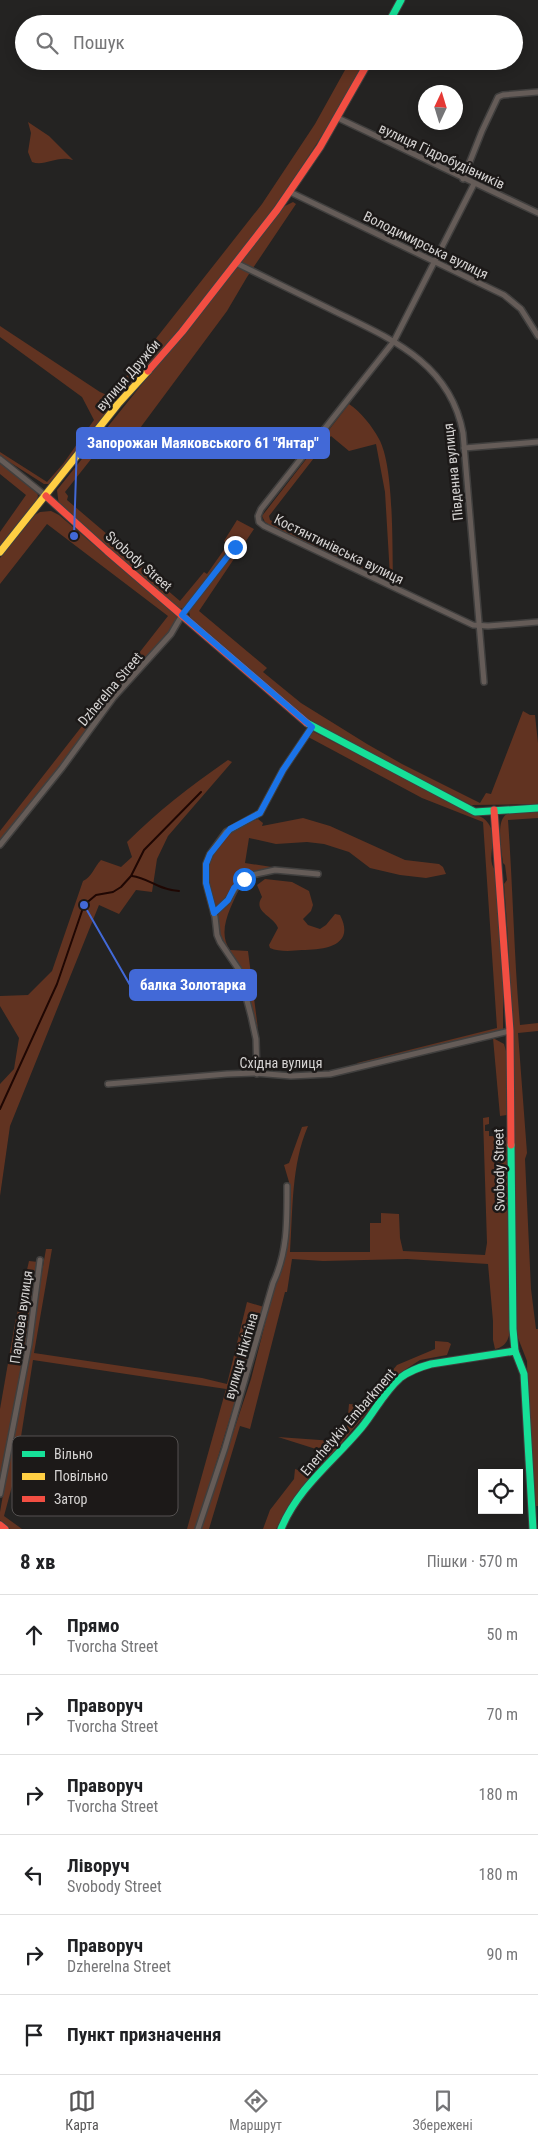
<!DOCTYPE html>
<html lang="uk">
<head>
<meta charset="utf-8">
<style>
  body { margin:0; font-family:"Roboto Condensed",sans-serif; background:#f6f6f6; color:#202124 }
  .controls { position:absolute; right:15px; bottom:15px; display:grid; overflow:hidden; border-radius:0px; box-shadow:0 2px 12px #0003 }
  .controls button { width:45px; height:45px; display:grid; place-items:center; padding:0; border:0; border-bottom:1px solid #e0e0e0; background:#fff; color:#202124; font:25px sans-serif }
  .compass { position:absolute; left:418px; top:85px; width:45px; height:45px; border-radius:50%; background:#fff; box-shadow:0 2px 12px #0003; rotate:4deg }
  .stop { position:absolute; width:15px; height:15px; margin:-11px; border:4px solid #1a73e8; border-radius:50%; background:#fff }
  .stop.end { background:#1a73e8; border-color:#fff; box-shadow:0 1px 5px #0008 }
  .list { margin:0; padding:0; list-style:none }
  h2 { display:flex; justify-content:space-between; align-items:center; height:65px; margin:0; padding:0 20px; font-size:21px }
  h2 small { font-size:16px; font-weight:400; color:#757577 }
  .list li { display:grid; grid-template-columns:32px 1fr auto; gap:15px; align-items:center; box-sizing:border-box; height:80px; padding:0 20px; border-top:1px solid #e0e0e0 }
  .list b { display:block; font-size:19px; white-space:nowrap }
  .list p { margin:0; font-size:16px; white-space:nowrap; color:#757577 }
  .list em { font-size:16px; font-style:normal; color:#757577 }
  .icon { flex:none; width:28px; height:28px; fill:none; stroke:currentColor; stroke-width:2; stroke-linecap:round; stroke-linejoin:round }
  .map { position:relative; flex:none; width:538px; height:1529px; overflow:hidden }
  .search { position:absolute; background:#fff; box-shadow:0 2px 12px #0003; left:15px; right:15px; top:15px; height:55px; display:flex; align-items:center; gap:12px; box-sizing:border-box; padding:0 18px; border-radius:28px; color:#757577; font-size:19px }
  .sheet { height:545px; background:#fff }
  nav { display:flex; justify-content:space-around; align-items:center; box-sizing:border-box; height:70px; border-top:1px solid #e0e0e0; background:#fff; font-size:14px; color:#757577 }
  nav a { display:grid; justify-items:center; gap:2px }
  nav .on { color:#565556 }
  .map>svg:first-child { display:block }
  .green { fill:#613321; fill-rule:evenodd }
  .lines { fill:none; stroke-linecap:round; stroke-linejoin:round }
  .stream { stroke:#1f0703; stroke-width:2 }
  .street-casing { stroke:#403f3e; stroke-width:8 }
  .fast-casing { stroke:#403f3e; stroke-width:9 }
  .slow-casing { stroke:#403f3e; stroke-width:9 }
  .jam-casing { stroke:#403f3e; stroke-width:9 }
  .street { stroke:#655c58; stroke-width:5 }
  .fast { stroke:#16e098; stroke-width:7 }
  .slow { stroke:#ffcf43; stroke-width:7 }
  .jam { stroke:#f24e42; stroke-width:7 }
  .route { stroke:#1a73e8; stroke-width:6 }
  .labels { text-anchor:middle; stroke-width:5; stroke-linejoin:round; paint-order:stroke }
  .street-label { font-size:14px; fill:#d5d3d2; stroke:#1c1918 }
  .key { fill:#1c1918; stroke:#545150; stroke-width:1 }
  .key-label { font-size:14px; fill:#d5d3d2 }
  .leader { fill:none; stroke:#4269d7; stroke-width:2 }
  .callout-dot { fill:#4269d7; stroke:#1c1918; stroke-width:2 }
  .callout { fill:#4269d7; stroke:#4269d7; stroke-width:2 }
  .callout-label { font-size:15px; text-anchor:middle; font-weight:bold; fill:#fff }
</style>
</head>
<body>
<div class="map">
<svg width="538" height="1529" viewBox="0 0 538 1529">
  <rect width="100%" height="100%" fill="#242322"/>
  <g class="green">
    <path d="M 350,61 L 365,61 C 282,217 164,350 50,484 L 44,484 L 0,456 L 0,452 L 47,482 L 63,464 L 94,420 L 82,397 L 0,337 L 0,326 L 100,392 L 109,396 L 113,393 L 262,204 L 315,124 Z"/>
    <path d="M 28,122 L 49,136 L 73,160 C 56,155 45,167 32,162 L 28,152 L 31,133 Z"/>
    <path d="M 293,202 L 296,204 L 247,277 L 227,311 L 126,447 L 113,437 L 107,439 L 65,492 L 68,496 L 67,500 L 148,569 L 146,572 L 180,601 L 204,572 L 207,574 L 228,544 L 224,541 L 237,520 L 254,529 L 199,611 L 267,668 L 263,672 L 301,703 L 367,744 L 402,764 L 480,803 L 486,793 L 491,794 L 523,711 L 530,715 L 535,715 L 538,743 L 538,804 L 471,805 L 321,728 L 308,719 L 190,617 L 189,611 L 192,604 L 235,550 L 231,547 L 185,609 L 179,608 L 59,506 L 57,490 L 285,206 Z"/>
    <path d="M 349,404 C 361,412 372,426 379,439 C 394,466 392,544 393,577 L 391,582 L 388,582 L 271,526 L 265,522 L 262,516 ZM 331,436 L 349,451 L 376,444 L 385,492 L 390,576 L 389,579 L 270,520 L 269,516 Z"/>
    <path d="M 0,463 L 33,488 L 38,495 L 37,502 L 0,548 L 0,532 L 26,495 L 0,474 Z"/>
    <path d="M 51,511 L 59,515 L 179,618 L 174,628 L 113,694 L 75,748 L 0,843 L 0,831 L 168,616 L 47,524 L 0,584 L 0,558 L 35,515 L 40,512 Z"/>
    <path d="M 312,731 L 483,818 C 503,833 484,857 495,870 L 503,979 L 503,1032 L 476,1036 L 359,1066 L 357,1063 L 497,1028 L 483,822 L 422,798 L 312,739 L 308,737 Z"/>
    <path d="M 228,760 L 232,762 L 168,836 L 157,859 L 152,892 L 136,890 L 119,914 L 99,905 L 10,1126 L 0,1196 L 0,1084 L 14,1069 L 19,1038 L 0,1006 L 0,996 L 28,995 L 52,971 L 83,881 C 92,877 94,867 101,860 L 121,867 L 132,857 L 127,842 C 158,811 192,785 228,760 Z"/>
    <path d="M 538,812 L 538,818 L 508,820 C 513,889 514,957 520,1025 L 538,1023 L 538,1031 L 518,1033 L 527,1153 L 525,1159 L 531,1289 L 536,1329 L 538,1329 L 538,1506 L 535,1506 L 529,1449 L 527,1361 L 518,1338 L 516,1326 C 515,1178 516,1031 504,884 L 507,880 L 505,865 L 503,863 C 502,851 495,820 507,814 C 515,810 529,812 538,812 Z"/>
    <path d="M 303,818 L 330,826 L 405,860 L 439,864 L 443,867 L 446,874 L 426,878 L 400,875 L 370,868 L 349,852 L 324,844 L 307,842 L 276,844 L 249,838 L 245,863 L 272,867 L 274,873 L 262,875 L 241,885 C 232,905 216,931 230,950 L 248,951 L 258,1029 L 242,973 L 220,939 L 207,876 L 208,867 L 213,853 L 223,838 L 234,828 L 258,819 L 263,823 L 262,826 Z"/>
    <path d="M 265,879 L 292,882 L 309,891 L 313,905 L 311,911 L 303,919 L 308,925 L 320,929 L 326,925 L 335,914 L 340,915 C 356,946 324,950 302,950 C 292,951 279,952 270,948 L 269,945 L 278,928 C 274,916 252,912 262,897 L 257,885 Z"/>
    <path d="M 493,1038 L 504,1044 L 506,1051 L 507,1115 L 500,1116 Z"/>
    <path d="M 489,1117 L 489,1124 L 485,1125 L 485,1131 L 489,1131 L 489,1136 L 507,1137 L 510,1326 C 510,1337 507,1347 495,1349 L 493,1340 L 493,1321 L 488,1264 L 407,1259 L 323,1261 L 292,1259 L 287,1292 L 285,1292 L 250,1429 L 240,1426 L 209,1529 L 201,1529 L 251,1379 L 273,1292 L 284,1260 L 289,1182 L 284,1165 L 289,1163 L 302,1127 L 308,1126 C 291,1165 293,1211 290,1252 L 370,1252 L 370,1223 L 381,1223 L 381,1213 L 399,1214 L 400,1238 L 403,1251 L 485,1255 L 487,1243 L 483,1118 Z"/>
    <path d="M 46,1249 L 52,1249 L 34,1353 L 202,1378 L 227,1384 L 247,1302 L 264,1307 L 196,1529 L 187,1529 L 226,1389 L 33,1360 L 15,1475 L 4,1516 L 22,1529 L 10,1529 L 0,1520 L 0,1512 Z"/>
    <path d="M 29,1261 L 38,1262 L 22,1371 L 0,1479 L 0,1409 L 15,1323 Z"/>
    <path d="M 435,1341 L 448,1342 L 451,1344 L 447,1355 L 420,1360 L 400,1373 L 293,1501 L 276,1529 L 263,1529 L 270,1510 L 294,1479 L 295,1469 L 307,1473 L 318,1459 L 319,1450 L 278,1437 L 334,1441 L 347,1426 L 349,1404 L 364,1405 L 397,1365 L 435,1349 Z"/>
  </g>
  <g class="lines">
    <g class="stream">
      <path d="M 132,876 C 149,878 158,890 179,891"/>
      <path d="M 0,1109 L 57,984 L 84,905 L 96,895 L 113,892 L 121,887 L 131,876 L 144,850 L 201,792"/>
    </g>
    <g class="street-casing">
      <g id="street">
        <path d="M 338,118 L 538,213"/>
        <path d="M 463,179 L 482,131 L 498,97 L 503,95 L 538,92"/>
        <path d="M 474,184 L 394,341 L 261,509 L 258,516 L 259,522 L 264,526 L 473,625 L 488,626 L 538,622"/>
        <path d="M 290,192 L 504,295 L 521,309 L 538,336"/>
        <path d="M 236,263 C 268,279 300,294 332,310 C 389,338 450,362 463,433 L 484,682"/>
        <path d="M 464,448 L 538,442"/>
        <path d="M 0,459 L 46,496"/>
        <path d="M 0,845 L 62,768 L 114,697 L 171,634 L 182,615 L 235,547"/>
        <path d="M 214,913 L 228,900 L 238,884 L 252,875 L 275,870 L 318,874"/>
        <path d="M 257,1074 L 256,1039 L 251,1016 L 239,970 L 220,942 L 217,935 L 215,917 L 206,883 L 206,864 L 210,854 L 226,832 L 260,813 L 283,770 L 312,727"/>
        <path d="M 108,1084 L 227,1074 L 255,1073 L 291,1076 L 330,1074 L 510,1031"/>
        <path d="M 0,1494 L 29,1344 L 40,1260"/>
        <path d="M 198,1529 L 225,1448 L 273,1283 C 288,1251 287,1220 287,1186"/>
      </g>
    </g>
    <g class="fast-casing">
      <g id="fast">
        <path d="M 388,24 L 401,0"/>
        <path d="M 307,723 L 475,812 L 538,808"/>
        <path d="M 511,1145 L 513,1329 L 515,1351 L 524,1374 L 533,1529"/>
        <path d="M 281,1529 C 298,1487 334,1461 362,1427 C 375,1411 384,1392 400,1378 C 409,1371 420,1367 431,1364 L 515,1351"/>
      </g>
    </g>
    <g class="slow-casing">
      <path id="slow" d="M 0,552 L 118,404 L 148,371"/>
    </g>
    <g class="jam-casing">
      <g id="jam">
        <path d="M 148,371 L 182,332 L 277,210 L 320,147 L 369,61"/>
        <path d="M 46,496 L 107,551 L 307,723"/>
        <path d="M 494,810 L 510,1031 L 511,1145"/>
        <path d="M 0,1525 L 5,1529"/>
      </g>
    </g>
    <use href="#street" class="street"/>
    <use href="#fast" class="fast"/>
    <use href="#slow" class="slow"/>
    <use href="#jam" class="jam"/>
  </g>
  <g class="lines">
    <path class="route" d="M 235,547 L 182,615 L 312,727 L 283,770 L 260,813 L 230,829 L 210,854 L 206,864 L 206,883 L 214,913 L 228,900 L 234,888 L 244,879"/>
  </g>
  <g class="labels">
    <g class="street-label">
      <text transform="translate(442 156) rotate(25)" y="5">вулиця Гідробудівників</text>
      <text transform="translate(426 245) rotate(26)" y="5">Володимирська вулиця</text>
      <text transform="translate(128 375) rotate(-49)" y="5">вулиця Дружби</text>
      <text transform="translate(453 472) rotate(-96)" y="5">Південна вулиця</text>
      <text transform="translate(339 549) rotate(26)" y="5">Костянтинівська вулиця</text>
      <text transform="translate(139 561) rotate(41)" y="5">Svobody Street</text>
      <text transform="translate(110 689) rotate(-50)" y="5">Dzherelna Street</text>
      <text x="281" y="1068">Східна вулиця</text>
      <text transform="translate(499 1170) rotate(-91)" y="5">Svobody Street</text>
      <text transform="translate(21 1317) rotate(-82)" y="5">Паркова вулиця</text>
      <text transform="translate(241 1356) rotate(-74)" y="5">вулиця Нікітіна</text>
      <text transform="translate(348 1422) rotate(-49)" y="5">Enerhetykiv Embarkment</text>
    </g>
  </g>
  <rect x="12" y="1436" width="166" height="80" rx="8" class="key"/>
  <rect x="22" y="1451" width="23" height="6" fill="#16e098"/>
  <rect x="22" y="1473" width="23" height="7" fill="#ffcf43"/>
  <rect x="22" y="1496" width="23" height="6" fill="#f24e42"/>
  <g class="key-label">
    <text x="54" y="1459">Вільно</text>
    <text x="54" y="1481">Повільно</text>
    <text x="54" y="1504">Затор</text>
  </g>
  <path class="leader" d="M74 536L77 443M84 905L130 985"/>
  <g class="callout-dot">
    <circle cx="74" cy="536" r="5"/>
    <circle cx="84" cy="905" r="5"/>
  </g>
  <g class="callout">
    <rect x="77" y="428" width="252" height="30" rx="5"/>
    <rect x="130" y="970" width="126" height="30" rx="5"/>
  </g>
  <g class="callout-label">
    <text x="203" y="448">Запорожан Маяковського 61 "Янтар"</text>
    <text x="193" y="990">балка Золотарка</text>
  </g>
</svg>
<div class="controls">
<button><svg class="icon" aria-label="locate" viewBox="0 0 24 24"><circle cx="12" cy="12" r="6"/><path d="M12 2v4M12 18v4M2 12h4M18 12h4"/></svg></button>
</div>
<svg class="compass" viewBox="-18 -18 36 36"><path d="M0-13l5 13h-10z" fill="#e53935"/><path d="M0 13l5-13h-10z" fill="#757577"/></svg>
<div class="stop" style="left:244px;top:879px"></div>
<div class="stop end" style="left:235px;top:547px"></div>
<div class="search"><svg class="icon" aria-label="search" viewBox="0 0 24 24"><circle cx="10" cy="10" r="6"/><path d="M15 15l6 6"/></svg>Пошук</div>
</div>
<section class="sheet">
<h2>8 хв<small>Пішки · 570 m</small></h2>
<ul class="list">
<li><svg class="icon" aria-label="ahead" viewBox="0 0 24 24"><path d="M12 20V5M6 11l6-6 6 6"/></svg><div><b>Прямо</b><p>Tvorcha Street</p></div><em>50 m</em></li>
<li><svg class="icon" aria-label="right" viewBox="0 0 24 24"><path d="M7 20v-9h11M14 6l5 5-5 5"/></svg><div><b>Праворуч</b><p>Tvorcha Street</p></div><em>70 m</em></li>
<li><svg class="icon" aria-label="right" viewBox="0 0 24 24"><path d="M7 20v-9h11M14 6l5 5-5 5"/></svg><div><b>Праворуч</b><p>Tvorcha Street</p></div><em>180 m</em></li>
<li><svg class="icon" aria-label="left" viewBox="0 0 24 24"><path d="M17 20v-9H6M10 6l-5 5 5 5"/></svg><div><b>Ліворуч</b><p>Svobody Street</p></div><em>180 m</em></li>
<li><svg class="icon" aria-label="right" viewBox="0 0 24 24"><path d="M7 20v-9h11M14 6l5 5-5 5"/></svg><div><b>Праворуч</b><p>Dzherelna Street</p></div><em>90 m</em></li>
<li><svg class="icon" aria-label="arrive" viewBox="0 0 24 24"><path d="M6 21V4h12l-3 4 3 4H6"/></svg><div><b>Пункт призначення</b></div></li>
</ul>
</section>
<nav>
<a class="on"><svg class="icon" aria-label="map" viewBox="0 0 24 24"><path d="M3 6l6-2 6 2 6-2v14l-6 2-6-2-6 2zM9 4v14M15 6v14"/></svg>Карта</a>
<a><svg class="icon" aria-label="directions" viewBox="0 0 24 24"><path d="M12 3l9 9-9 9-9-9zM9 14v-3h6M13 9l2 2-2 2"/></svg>Маршрут</a>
<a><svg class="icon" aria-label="saved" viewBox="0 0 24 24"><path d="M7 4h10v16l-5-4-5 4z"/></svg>Збережені</a>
</nav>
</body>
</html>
